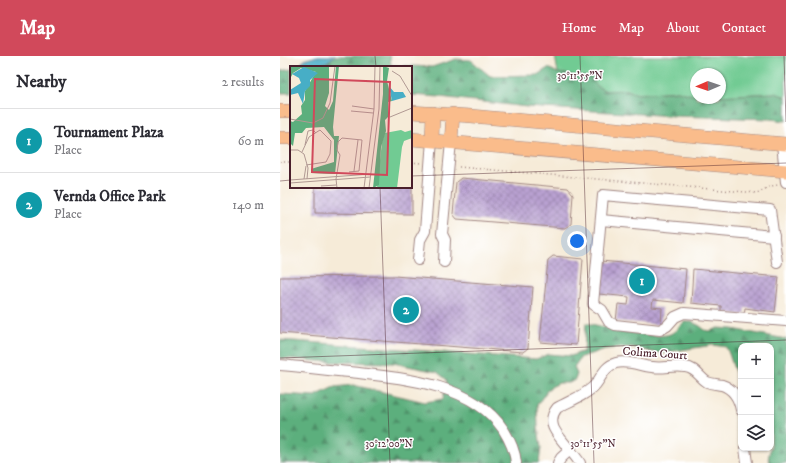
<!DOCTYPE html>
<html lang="en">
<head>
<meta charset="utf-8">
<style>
  body { margin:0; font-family:"IM FELL DW Pica",serif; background:#f2f2f3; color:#2b2b33 }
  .controls { position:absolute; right:12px; bottom:12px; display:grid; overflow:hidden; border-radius:8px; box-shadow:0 1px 3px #0004 }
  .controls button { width:36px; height:36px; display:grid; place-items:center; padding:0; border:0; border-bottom:1px solid #e1e1e2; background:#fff; color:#2b2b33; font:20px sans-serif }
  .compass { position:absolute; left:410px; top:12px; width:36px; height:36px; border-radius:50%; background:#fff; box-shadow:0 1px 3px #0004; rotate:268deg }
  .you { position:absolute; left:297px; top:185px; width:14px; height:14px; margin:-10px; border:3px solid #fff; border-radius:50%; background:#1a73e8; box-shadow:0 0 0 6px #1a73e833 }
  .badge { display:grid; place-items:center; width:26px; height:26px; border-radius:50%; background:#d1495b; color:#fff; font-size:13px; font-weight:700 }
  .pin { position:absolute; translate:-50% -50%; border:2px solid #fff; box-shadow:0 1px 4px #0006 }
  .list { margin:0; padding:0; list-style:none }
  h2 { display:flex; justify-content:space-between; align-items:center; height:52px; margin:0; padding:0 16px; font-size:17px }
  h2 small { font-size:13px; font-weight:400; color:#7c7c81 }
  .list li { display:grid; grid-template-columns:26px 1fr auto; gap:12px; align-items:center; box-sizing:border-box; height:64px; padding:0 16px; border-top:1px solid #e1e1e2 }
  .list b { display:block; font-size:15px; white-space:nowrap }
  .list p { margin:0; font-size:13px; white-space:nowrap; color:#7c7c81 }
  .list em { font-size:13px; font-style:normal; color:#7c7c81 }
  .icon { flex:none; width:22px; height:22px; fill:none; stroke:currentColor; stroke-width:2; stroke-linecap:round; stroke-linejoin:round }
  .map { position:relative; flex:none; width:506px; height:407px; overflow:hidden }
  header { display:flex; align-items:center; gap:24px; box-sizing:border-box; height:56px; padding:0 20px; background:#d1495b; color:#fff }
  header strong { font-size:19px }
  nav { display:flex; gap:22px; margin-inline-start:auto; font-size:14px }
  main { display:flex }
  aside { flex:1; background:#fff }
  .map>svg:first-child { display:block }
  .green { fill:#71cb93; stroke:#5e755f }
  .forest { fill:url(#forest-firs); stroke:#536754 }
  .water { fill:#47aec6; stroke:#486678 }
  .building { fill:url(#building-cross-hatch) }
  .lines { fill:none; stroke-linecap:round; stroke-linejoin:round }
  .minor-casing { stroke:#a08582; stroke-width:12 }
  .major-casing { stroke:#a08582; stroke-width:14 }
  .path { stroke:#a08582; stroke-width:1.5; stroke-dasharray:1 3; stroke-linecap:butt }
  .minor { stroke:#fff; stroke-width:10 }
  .major { stroke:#fabc8b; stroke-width:13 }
  .ticks { fill:none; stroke:#4a1f2b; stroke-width:1; stroke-opacity:0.45 }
  .labels { text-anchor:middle; stroke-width:3; stroke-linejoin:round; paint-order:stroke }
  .street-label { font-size:12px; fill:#4a1f2b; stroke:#fff }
  .inset-road { fill:none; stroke:#b19993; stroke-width:1 }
  .view { fill:#d1495b; fill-opacity:0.15; stroke:#d1495b; stroke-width:2 }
  .inset-edge { fill:none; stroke:#4a1f2b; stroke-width:2 }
  .ticks-label { font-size:10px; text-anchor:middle; fill:#4a1f2b; stroke:#fff; stroke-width:3; stroke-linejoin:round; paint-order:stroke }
</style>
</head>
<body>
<header>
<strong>Map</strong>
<nav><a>Home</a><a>Map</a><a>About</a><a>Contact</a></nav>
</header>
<main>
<aside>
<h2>Nearby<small>2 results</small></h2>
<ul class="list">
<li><span class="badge" style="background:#0f9aa8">1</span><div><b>Tournament Plaza</b><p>Place</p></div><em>60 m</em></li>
<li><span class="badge" style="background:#0f9aa8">2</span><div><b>Vernda Office Park</b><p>Place</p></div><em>140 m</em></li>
</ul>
</aside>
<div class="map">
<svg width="506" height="407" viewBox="0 0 506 407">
  <defs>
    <pattern id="forest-firs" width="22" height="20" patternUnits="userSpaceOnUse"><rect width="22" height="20" fill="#5caf7d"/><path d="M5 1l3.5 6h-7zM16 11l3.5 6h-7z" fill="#4e8e67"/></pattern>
    <pattern id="building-cross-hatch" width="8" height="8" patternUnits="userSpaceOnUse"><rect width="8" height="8" fill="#b9a1d1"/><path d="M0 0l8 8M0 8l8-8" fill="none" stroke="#9883aa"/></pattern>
  </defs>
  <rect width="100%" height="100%" fill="#fff"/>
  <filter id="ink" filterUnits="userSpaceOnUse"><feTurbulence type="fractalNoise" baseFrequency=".025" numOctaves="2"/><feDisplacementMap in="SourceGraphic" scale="8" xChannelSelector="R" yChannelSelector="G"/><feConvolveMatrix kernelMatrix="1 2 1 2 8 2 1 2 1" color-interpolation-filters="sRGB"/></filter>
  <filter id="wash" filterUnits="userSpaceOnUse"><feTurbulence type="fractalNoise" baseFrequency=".012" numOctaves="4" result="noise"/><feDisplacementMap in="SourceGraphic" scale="16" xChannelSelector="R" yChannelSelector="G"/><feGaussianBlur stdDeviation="0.9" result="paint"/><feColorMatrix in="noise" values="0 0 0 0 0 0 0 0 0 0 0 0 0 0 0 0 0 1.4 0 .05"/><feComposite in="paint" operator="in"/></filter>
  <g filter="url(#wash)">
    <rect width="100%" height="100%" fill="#f6ebd8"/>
    <path class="green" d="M 275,0 L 506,0 L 506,41 L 495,37 L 440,40 L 440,18 L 416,18 L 416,40 L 398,35 L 357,38 L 347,34 L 326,35 L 318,31 L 311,22 L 278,17 Z"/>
    <g class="forest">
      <path d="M 55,0 L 110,0 L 111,9 L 152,11 L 176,3 L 191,4 L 210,20 L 257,19 L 268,12 L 278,17 L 311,22 L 318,31 L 326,35 L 347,34 L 357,38 L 398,35 L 416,40 L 416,42 L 440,42 L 440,40 L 495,37 L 506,41 L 506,65 L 490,63 L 394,60 L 247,51 L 160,41 L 131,39 L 131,11 L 27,11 L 41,10 Z"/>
      <path d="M 11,13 L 11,37 L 0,37 L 0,15 Z"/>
      <path d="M 404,266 L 412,266 L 420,270 L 425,274 L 431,275 L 438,272 L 453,273 L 506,283 L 506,407 L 489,407 C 487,402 490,397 490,392 L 491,392 L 491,290 L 461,290 L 461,324 C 452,315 452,302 446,291 L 433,289 L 382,297 L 371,296 L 352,291 L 326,293 L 301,301 L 294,311 L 297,318 L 295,324 L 289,327 L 279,327 L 269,332 L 257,349 L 258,371 L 261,392 L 259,407 L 0,407 L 0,338 L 35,340 L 54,331 L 73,329 L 145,346 L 163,343 L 167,324 L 157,316 L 113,307 L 51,306 L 0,302 L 0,284 L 256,303 L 269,298 L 291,300 L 304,295 L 306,267 C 322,270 376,284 390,278 C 395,276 400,270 404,266 Z"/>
    </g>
    <path class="water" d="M 38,0 L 55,0 C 44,8 35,15 21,7 L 26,3 Z"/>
    <g id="blocks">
      <g class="building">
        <path d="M 181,122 L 288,132 L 293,138 L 291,168 L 285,172 L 177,163 L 173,158 L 176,126 Z"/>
        <path d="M 35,131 L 132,131 L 132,158 L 35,157 Z"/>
        <path d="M 273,200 L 303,203 L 296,289 L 260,286 L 268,204 Z"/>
        <path d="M 321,205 L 406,213 L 403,247 L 373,244 L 372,251 L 382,252 L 381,269 L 336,265 L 338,248 L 348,249 L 349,241 L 319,238 Z"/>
        <path d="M 413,213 L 499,221 L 495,256 L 465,252 L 464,259 L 441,256 L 441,250 L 411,247 Z"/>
        <path d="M 114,220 L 253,231 L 248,292 L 243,296 L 0,277 L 0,221 Z"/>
      </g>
    </g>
  </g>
  <g filter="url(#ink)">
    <use href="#blocks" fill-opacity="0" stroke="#a08582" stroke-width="1"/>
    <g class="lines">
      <g class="minor-casing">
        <g id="minor">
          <path d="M 502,88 L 506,126"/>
          <path d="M 321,164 L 494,180"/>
          <path d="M 138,204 L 140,184 L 145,175 L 152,84"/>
          <path d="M 164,206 L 165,184 L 162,178 L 171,86"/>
          <path d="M 497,206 L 490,154 L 323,139 L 313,248 L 322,254 L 329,266 L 335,269 L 380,274 L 387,270 L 395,261 L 404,257 L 506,265"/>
          <path d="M 0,309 C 23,311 47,314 70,316 C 121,322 192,327 223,373 C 230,384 235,394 236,407"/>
          <path d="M 465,392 L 467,407"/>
          <path d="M 278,407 L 281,402 L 291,393"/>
          <path d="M 300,407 C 294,397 275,379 273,370 C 271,363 273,357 277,352 C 289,345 307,339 316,328 C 322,320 325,310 336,307 C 347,304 361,310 372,311 C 383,313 394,309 405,311 C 416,312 419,321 427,326 C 432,328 437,328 442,329 C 454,333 459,343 461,354"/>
        </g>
      </g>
      <g class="major-casing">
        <g id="major">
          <path d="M 0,55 L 11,55"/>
          <path d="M 131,56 L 191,60 L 506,88"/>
          <path d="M 0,82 L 11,82"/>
          <path d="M 131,83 L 506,115"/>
          <path d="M 152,84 L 153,57"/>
          <path d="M 171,86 L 173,58"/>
        </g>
      </g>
      <g class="path">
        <path d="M 0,106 L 11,106"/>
        <path d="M 131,106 L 141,107"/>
        <path d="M 179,111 L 477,137 L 491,130 L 498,129"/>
      </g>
      <use href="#minor" class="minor"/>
      <use href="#major" class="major"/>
    </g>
  </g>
  <path class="ticks" d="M 95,0 L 96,11M 300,0 L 314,407M 504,0 L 506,66M 131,120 L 506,107M 0,125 L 11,124M 100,131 L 110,407M 0,302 L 506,284"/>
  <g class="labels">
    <g class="street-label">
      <text transform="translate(375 297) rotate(4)" y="4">Colima Court</text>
    </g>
  </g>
  <g transform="translate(10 10)">
    <rect width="122" height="122" fill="#f6ebd8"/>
    <path d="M 111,64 L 115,66 L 122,64 L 122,72 L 114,75 L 112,81 L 107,122 L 87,122 L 92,76 L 95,67 Z" fill="#71cb93"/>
    <path d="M 0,0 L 39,0 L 39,27 L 35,40 L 39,44 L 43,35 L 46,0 L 49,0 L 43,61 L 44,70 L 49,70 L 45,108 L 21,107 L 21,103 L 44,96 L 44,74 L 34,61 L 16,62 L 12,67 L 5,67 L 3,80 L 0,77 L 0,55 L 3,56 L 12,48 L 11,40 L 15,34 L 15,25 L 26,6 L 11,2 L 3,7 L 0,13 ZM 93,0 L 99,2 L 97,15 L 102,35 L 98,36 L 98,51 L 95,54 L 96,65 L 91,81 L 89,119 L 83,122 L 93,28 Z" fill="#5caf7d"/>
    <path d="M 14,1 L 28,7 L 20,14 L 20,20 L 15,25 L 13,38 L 8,27 L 0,29 L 0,24 L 11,17 L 9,12 L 2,8 ZM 99,20 L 104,26 L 113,26 L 116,31 L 102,35 Z" fill="#47aec6"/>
    <path class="inset-road" d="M 102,5 L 110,10 L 122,30M 62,40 L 84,43M 61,45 L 83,47M 100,51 L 122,42M 0,53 L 23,57 L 33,52 L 40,37 L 45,0M 15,79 L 18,65 L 23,64 L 26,67M 0,84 L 8,84 L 14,88 L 18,102 L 17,113M 12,86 L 19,71 L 30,64 L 41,75 L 40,88 L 36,96 L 16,99M 64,105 L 68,74M 14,113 L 16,100M 0,114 L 81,108M 0,117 L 80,111M 31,120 L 46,119M 47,122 L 46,113 L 50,89 L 47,84 L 48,76 L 52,72 L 72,74 L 69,105 L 59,106M 74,122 L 84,43 L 85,0M 79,122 L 89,43 L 90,0"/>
    <path class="view" d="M 25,13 L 100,16 L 97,109 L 22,106 Z"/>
    <rect width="122" height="122" class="inset-edge"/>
  </g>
  <g class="ticks-label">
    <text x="300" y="23">30°11'55"N</text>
    <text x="109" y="391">30°12'00"N</text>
    <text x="313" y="391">30°11'55"N</text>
  </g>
</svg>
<div class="controls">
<button>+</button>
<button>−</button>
<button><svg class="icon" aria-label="layers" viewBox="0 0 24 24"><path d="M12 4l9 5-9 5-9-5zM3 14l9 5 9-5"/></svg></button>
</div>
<svg class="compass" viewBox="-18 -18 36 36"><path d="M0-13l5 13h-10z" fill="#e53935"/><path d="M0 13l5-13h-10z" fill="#7c7c81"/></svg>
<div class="you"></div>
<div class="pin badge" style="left:362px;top:225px;background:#0f9aa8">1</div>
<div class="pin badge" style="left:126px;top:254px;background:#0f9aa8">2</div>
</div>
</main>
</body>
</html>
